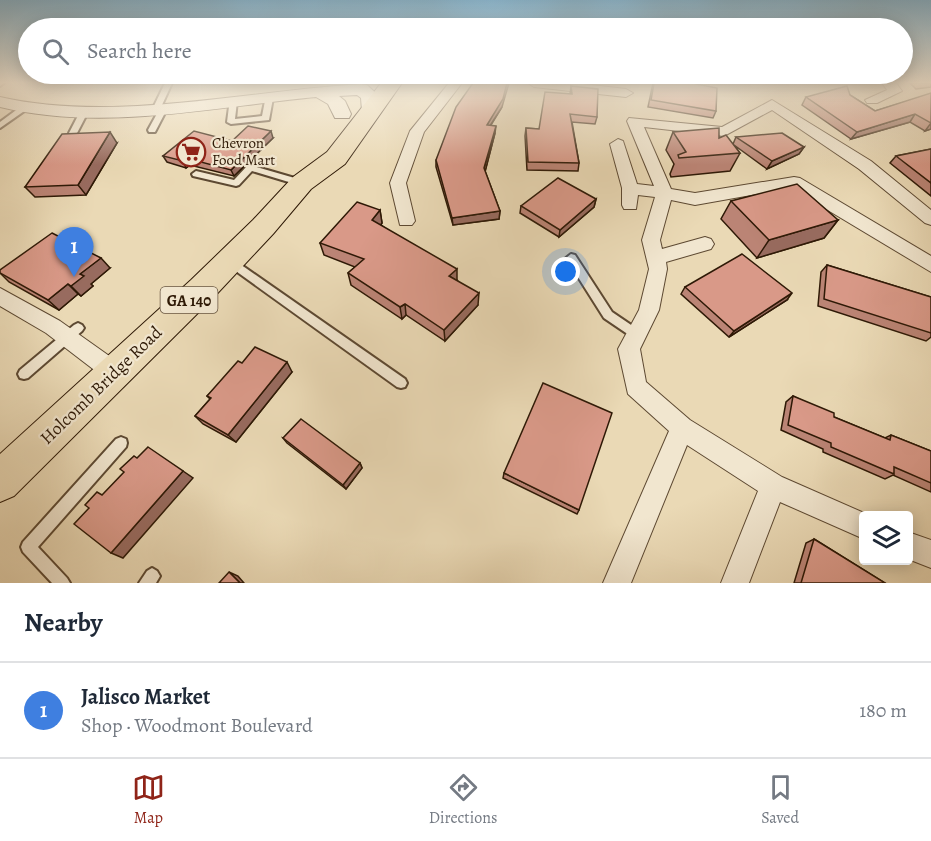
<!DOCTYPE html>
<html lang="en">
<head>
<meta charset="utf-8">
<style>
  body { margin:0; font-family:Alegreya,serif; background:#f6f6f7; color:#1f2937 }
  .controls { position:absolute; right:18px; bottom:18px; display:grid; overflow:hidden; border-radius:6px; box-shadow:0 3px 15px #0003 }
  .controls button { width:54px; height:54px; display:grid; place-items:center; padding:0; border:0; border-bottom:2px solid #e0e1e3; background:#fff; color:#1f2937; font:30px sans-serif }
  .you { position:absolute; left:566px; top:272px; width:21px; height:21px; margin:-15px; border:4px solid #fff; border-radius:50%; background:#1a73e8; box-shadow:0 0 0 9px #1a73e833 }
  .badge { display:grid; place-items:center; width:39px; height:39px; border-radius:50%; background:#8f2418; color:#fff; font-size:20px; font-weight:700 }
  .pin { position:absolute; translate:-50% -50px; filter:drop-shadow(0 2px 3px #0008) }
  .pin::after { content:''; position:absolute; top:32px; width:21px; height:18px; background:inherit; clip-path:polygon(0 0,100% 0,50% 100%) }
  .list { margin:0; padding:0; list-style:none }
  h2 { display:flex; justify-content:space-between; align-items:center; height:78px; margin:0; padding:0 24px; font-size:26px }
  h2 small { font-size:20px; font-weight:400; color:#747a83 }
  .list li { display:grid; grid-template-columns:39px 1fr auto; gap:18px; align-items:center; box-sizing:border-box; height:96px; padding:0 24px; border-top:2px solid #e0e1e3 }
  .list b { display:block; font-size:22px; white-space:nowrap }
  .list p { margin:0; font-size:20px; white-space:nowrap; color:#747a83 }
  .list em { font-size:20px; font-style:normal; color:#747a83 }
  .icon { flex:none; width:33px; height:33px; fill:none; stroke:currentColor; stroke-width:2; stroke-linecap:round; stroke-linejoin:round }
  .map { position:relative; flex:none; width:931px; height:583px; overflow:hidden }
  .search { position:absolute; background:#fff; box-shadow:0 3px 15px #0003; left:18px; right:18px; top:18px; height:66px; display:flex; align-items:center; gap:15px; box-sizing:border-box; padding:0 21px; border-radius:33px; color:#747a83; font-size:22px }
  .sheet { height:174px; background:#fff }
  nav { display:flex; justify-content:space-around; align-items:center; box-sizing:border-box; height:84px; border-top:2px solid #e0e1e3; background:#fff; font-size:16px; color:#747a83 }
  nav a { display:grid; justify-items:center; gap:3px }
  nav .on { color:#8f2418 }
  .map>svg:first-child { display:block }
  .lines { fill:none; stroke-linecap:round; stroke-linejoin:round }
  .service-casing { stroke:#5d4932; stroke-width:4 }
  .minor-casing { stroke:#5d4932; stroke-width:2 }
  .tertiary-casing { stroke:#5d4932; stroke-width:2 }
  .primary-casing { stroke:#2e1906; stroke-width:2 }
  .service { fill:#f1e6cf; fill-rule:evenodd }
  .minor { fill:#f1e6cf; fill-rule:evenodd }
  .tertiary { fill:#f1e6cf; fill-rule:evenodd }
  .primary { fill:#ead9b5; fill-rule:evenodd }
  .wall { fill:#bb8475; stroke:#2e1906; stroke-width:1.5 }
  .shaded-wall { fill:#986b5f; stroke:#2e1906; stroke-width:1.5 }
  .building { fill:#d99988; stroke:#2e1906; stroke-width:1.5 }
  .labels { text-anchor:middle; stroke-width:4.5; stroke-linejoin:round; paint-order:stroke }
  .far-poi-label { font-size:15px; fill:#2e1906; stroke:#f1e6cf; text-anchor:start }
  .shield { fill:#f1e6cf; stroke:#685642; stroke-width:1.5 }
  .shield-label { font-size:16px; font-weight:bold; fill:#2e1906 }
  .street-label { font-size:18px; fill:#2e1906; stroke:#f1e6cf }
</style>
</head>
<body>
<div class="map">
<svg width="931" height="583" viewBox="0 0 931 583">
  <rect width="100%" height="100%" fill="#ead9b5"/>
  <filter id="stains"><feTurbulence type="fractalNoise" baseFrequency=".00333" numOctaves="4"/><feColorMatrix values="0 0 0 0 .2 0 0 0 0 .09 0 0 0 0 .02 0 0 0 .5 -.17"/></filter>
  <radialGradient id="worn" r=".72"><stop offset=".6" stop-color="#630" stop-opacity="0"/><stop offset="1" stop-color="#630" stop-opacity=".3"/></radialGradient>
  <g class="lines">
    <g class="service-casing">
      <g id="service">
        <path d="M 0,83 L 4,83 L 0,86 Z"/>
        <path d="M 165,83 L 172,83 L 162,105 L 168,107 L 155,132 L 149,132 L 148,130 L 159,110 L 153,108 Z"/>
        <path d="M 266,96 L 273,98 L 269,120 L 231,124 L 227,122 L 230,99 L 237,101 L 235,119 L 262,116 Z"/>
        <path d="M 23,105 L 30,107 L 0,128 L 0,122 Z"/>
        <path d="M 82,108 L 89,110 L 76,135 L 70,135 L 69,133 Z"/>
        <path d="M 250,165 L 305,181 L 306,183 L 302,186 L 252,171 L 239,185 L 236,186 L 193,176 L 192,174 L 196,171 L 234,180 L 247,166 Z"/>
        <path d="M 571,254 L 575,255 L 612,312 L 640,331 L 642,334 L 640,337 L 636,339 L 632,337 L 604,318 L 566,258 Z"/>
        <path d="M 230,257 L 405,379 L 407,383 L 405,387 L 401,388 L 397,387 L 226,264 L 225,261 L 226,258 Z"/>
        <path d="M 78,323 L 82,325 L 84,328 L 82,331 L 28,378 L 24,379 L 20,378 L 18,374 L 20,370 L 74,325 Z"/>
        <path d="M 121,437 L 126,439 L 127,443 L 126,447 L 38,547 L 67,578 L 70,583 L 52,583 L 23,552 L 21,547 L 23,542 L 116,439 Z"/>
        <path d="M 152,568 L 157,571 L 160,576 L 156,583 L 139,583 L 147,571 Z"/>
      </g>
    </g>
    <g class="minor-casing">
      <g id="minor">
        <path d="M 449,83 L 462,83 L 424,132 L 406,183 L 415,221 L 412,225 L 400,225 L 390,183 L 410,131 Z"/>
        <path d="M 528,83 L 574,83 L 626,89 L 633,93 L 626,97 L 534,87 Z"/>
        <path d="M 882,83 L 896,83 L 902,91 L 877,103 L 867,103 L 865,100 L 887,90 Z"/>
        <path d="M 772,100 L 871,161 L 931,210 L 931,225 L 925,223 L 859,169 L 772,110 L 724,136 L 644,127 L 671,189 L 695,193 L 794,177 L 800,178 L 931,256 L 931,272 L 791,188 L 695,205 L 671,200 L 660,240 L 662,249 L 705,237 L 711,239 L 714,244 L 711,249 L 666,262 L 667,269 L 659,310 L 640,349 L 646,382 L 690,420 L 782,477 L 871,516 L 864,516 L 864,539 L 780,502 L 749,583 L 721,583 L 758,491 L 687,445 L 631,583 L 603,583 L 669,431 L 628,394 L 618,349 L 639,310 L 649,269 L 642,240 L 655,197 L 638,195 L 636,209 L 624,209 L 622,205 L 622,188 L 610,144 L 618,139 L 623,141 L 637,184 L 654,186 L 627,121 L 629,118 L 722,127 Z"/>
        <path d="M 0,288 L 60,321 L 122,365 L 125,372 L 122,379 L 114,382 L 106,379 L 46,333 L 0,306 Z"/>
        <path d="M 908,532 L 931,540 L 931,568 L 908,559 Z"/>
      </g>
    </g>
    <g class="tertiary-casing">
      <path id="tertiary" d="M 361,84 L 367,85 L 379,96 L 380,111 L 378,115 L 364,115 L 362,111 L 361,98 L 357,95 L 339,96 L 345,101 L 351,114 L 349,118 L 335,118 L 328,104 L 316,97 C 212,107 103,132 0,107 L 0,97 C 113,123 246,91 361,84 Z"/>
    </g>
    <g class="primary-casing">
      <path id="primary" d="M 381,83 L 402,83 L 345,164 L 311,189 L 273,234 L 213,298 L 14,496 L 0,502 L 0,454 L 191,280 L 253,220 L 293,177 L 327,152 Z"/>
    </g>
    <use href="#service" class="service"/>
    <use href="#minor" class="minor"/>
    <use href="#tertiary" class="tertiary"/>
    <use href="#primary" class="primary"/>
  </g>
  <g class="wall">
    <path d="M 653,83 L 696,83 L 716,111 L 713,118 L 648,107 Z"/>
    <path d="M 910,83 L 931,83 L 931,87 L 916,89 Z"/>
    <path d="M 571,86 L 597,117 L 595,124 L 572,122 L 579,163 L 578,171 L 527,170 L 525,136 L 526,128 L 539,129 L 570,94 Z"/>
    <path d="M 931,94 L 931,129 L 925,131 L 910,122 L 851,139 L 802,105 L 806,97 L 850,95 L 875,111 Z"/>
    <path d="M 502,107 L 491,125 L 495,133 L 485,171 L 500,211 L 499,219 L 453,225 L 436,167 L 436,160 Z"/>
    <path d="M 673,132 L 719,138 L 733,144 L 736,137 L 804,147 L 799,154 L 767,169 L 734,145 L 740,153 L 730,171 L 671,177 L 670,174 L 674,164 L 666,150 Z"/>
    <path d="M 273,138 L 234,176 L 190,165 L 186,168 L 167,162 L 163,156 Z"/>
    <path d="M 117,143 L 86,195 L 35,197 L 25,187 Z"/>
    <path d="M 931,149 L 931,196 L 890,163 L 896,156 Z"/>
    <path d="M 596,199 L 594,207 L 559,237 L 520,213 L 521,206 Z"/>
    <path d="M 731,201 L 838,220 L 824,238 L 757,258 L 721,219 Z"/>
    <path d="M 380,210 L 382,223 L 381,225 L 457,280 L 478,305 L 445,341 L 406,315 L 402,319 L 351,285 L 348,273 L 355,267 L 324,255 L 320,243 Z"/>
    <path d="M 827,265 L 931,297 L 931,337 L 926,341 L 818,306 L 821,272 Z"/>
    <path d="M 110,268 L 91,284 L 93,286 L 81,296 L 78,294 L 59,310 L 9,282 L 0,273 L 0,270 Z"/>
    <path d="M 685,287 L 787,300 L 729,337 L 681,294 Z"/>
    <path d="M 242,363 L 292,372 L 236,442 L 203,424 L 195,416 L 210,399 L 207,396 Z"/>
    <path d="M 793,396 L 834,417 L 885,438 L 891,435 L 931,451 L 931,492 L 893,475 L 885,479 L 823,452 L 823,449 L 781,430 L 786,402 Z"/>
    <path d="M 283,438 L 360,463 L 362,468 L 346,489 L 287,443 Z"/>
    <path d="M 504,473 L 579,510 L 577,514 L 503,478 Z"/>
    <path d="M 814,539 L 885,583 L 794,583 L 806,543 Z"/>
  </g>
  <g class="shaded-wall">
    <path d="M 507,83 L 509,83 L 502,107 L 486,132 L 487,125 Z"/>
    <path d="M 915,114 L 910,122 L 851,139 L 857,132 Z"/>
    <path d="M 931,123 L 931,129 L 925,131 Z"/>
    <path d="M 496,126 L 495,133 L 484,176 L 484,168 Z"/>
    <path d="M 271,131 L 273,138 L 234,176 L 231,170 Z"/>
    <path d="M 110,132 L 117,143 L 86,195 L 78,185 Z"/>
    <path d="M 804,147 L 799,154 L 767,169 L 772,161 Z"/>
    <path d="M 186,158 L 190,165 L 186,168 L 183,161 Z"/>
    <path d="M 596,199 L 594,207 L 559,237 L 560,230 Z"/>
    <path d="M 380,210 L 382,223 L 375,232 L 372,220 Z"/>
    <path d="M 500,211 L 499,219 L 453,225 L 452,218 Z"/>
    <path d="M 838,220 L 824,238 L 757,258 L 769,240 Z"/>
    <path d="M 101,258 L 110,268 L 91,284 L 93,286 L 81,296 L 71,286 L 80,274 Z"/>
    <path d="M 457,269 L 457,281 L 449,276 Z"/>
    <path d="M 68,284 L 78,294 L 59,310 L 48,300 Z"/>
    <path d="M 479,293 L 478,305 L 445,341 L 444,330 Z"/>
    <path d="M 792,293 L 787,300 L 729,337 L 734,331 Z"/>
    <path d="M 405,304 L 406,315 L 402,319 L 400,307 Z"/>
    <path d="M 287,362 L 292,372 L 236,442 L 228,435 Z"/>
    <path d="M 360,463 L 362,468 L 346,489 L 343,485 Z"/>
    <path d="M 183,471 L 193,478 L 123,558 L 111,553 Z"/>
    <path d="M 229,572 L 238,576 L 244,583 L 240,583 Z"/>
  </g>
  <g class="building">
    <path d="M 473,83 L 507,83 L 503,99 L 487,125 L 496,126 L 484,168 L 500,211 L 452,218 L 436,160 L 456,107 Z"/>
    <path d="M 654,83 L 696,83 L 696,84 L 717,88 L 716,111 L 651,100 Z"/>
    <path d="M 571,86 L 598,89 L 597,117 L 570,114 L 579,163 L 528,162 L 526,128 L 539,129 L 545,92 L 572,94 Z"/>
    <path d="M 847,86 L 850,95 L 875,111 L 931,93 L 931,123 L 915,114 L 857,132 L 806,97 Z"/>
    <path d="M 248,126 L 271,131 L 231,170 L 186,158 L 183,161 L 163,156 L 194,131 L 232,141 Z"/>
    <path d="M 719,128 L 719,138 L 726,135 L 740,153 L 679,158 L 678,155 L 686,152 L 673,132 Z"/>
    <path d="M 110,132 L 78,185 L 25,187 L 62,134 Z"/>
    <path d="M 782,133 L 804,147 L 772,161 L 736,137 Z"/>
    <path d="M 931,149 L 931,183 L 896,156 Z"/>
    <path d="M 558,178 L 596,199 L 560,230 L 521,206 Z"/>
    <path d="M 797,184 L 838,220 L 769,240 L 731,201 Z"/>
    <path d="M 357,202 L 380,210 L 372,220 L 457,269 L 449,276 L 479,293 L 444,330 L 405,304 L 400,307 L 348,273 L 364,259 L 320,243 Z"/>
    <path d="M 52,233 L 101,258 L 80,274 L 84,276 L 71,286 L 68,284 L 48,300 L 0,273 L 0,270 Z"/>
    <path d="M 742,254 L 792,293 L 734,331 L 685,287 Z"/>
    <path d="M 827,265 L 931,297 L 931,333 L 824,299 Z"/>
    <path d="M 255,347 L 287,362 L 228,435 L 195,416 L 211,398 L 207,396 L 238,361 L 242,363 Z"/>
    <path d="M 543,383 L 612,413 L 579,510 L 504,473 Z"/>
    <path d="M 793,396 L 834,413 L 834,417 L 890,440 L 891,435 L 931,451 L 931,483 L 894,467 L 894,474 L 831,447 L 831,443 L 788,425 Z"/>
    <path d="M 301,419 L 360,463 L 343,485 L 283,438 Z"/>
    <path d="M 148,447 L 183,471 L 111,553 L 74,524 L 89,508 L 85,505 L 97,492 L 102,495 L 124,472 L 120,469 L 134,456 L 137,458 Z"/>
    <path d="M 814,539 L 885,583 L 801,583 Z"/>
    <path d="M 229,572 L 240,583 L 219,583 Z"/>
  </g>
  <linearGradient id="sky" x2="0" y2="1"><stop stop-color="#88b6d0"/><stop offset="0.5" stop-color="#f6eede"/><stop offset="1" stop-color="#f6eede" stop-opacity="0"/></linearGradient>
  <rect width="931" height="165" fill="url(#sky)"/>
  <defs>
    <g id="supermarket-ring" transform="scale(1.5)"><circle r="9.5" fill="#f1e6cf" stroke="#8f2418" stroke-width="1.5"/><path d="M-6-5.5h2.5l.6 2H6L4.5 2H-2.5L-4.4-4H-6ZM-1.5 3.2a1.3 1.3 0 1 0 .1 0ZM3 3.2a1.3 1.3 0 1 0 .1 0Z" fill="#8f2418"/></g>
  </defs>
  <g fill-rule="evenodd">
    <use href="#supermarket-ring" x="191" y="152"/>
  </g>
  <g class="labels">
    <g class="far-poi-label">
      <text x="212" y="148">Chevron<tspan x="212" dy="17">Food Mart</tspan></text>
    </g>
    <rect class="shield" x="160.5" y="287" width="57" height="26" rx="4.5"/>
    <g class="shield-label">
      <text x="189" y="306">GA 140</text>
    </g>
    <g class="street-label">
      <text transform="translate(101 385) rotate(-44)" y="6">Holcomb Bridge Road</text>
    </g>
  </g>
  <rect width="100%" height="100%" filter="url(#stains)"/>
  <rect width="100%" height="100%" fill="url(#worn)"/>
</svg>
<div class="controls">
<button><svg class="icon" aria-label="layers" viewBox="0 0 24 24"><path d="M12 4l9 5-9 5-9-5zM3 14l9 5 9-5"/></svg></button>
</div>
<div class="you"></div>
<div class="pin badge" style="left:74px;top:277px;background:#3f7fe0">1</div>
<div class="search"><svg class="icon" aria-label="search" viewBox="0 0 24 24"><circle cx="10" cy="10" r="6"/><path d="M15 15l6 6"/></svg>Search here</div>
</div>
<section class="sheet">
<h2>Nearby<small></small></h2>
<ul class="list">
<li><span class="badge" style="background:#3f7fe0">1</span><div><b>Jalisco Market</b><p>Shop · Woodmont Boulevard</p></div><em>180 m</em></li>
</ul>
</section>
<nav>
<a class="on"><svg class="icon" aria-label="map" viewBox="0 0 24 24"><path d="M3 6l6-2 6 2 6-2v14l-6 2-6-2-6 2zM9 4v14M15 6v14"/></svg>Map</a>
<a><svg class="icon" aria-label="directions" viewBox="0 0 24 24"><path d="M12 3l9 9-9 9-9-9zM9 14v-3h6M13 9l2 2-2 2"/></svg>Directions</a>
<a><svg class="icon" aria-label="saved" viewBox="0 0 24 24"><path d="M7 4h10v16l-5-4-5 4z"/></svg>Saved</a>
</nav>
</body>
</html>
